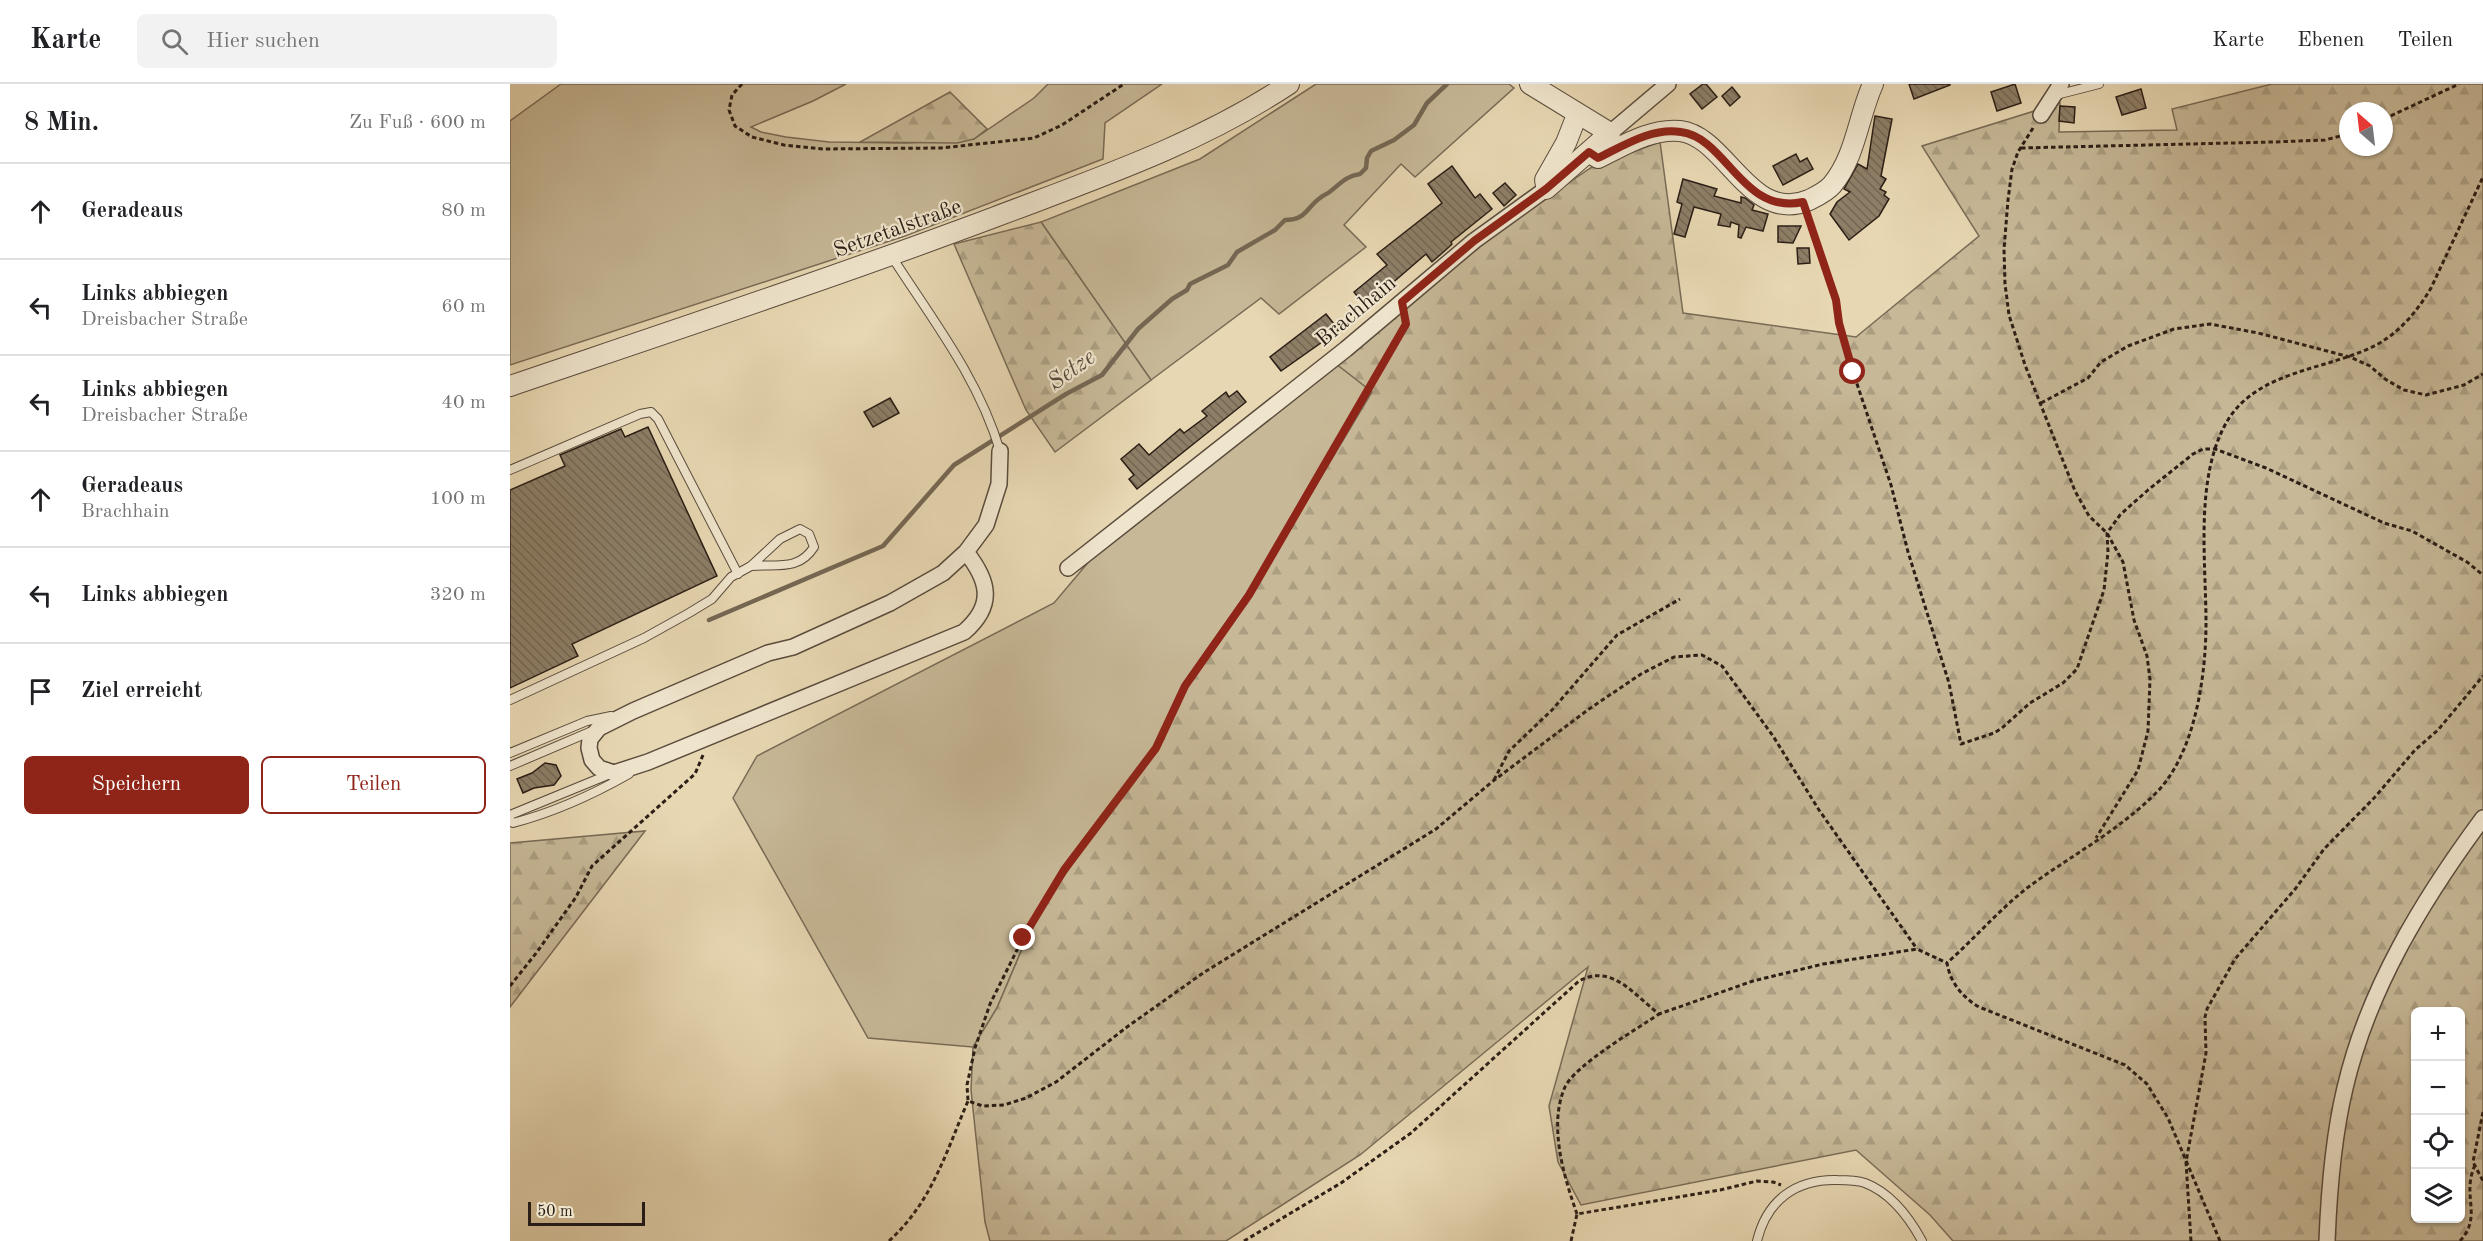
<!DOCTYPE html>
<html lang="de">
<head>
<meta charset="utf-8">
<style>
  body { margin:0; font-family:"Old Standard TT",serif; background:#f2f2f2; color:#202124 }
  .controls { position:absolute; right:18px; bottom:18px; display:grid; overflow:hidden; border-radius:9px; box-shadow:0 2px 4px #0004 }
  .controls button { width:54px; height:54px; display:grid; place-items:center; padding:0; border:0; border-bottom:2px solid #e0e0e0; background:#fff; color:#202124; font:30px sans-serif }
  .compass { position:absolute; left:1829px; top:18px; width:54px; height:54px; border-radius:50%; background:#fff; box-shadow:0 2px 4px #0004; rotate:332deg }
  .scale { position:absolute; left:18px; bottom:15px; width:117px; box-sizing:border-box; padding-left:6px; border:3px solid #2b1e16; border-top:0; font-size:16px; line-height:21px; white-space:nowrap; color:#2b1e16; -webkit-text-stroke:4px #efe5cd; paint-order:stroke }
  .stop { position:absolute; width:18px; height:18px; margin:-14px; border:4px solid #8f2418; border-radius:50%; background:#fff }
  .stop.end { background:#8f2418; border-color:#fff; box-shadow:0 2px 6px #0008 }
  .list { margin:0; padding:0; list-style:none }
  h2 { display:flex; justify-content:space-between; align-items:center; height:78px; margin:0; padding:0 24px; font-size:26px }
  h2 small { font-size:20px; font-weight:400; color:#757577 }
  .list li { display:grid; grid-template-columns:39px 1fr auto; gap:18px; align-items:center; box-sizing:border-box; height:96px; padding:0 24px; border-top:2px solid #e0e0e0 }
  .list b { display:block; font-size:22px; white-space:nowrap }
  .list p { margin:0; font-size:20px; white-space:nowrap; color:#757577 }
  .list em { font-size:20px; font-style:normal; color:#757577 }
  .actions { display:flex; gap:12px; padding:18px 24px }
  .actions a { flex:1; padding:14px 0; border:2px solid #8f2418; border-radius:9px; text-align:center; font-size:21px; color:#8f2418 }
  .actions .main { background:#8f2418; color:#fff }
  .icon { flex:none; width:33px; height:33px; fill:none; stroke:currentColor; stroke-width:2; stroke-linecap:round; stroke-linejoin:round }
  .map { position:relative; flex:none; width:1973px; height:1157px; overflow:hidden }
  header { display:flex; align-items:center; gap:36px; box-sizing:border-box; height:84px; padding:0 30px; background:#fff; border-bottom:2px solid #e0e0e0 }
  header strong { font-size:28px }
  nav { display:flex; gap:33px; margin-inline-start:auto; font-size:21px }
  .search { width:420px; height:54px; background:#f2f2f2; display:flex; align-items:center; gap:15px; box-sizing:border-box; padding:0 21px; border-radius:9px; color:#757577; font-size:22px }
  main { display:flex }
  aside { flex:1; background:#fff }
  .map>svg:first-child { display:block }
  .green { fill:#c7b897; stroke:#796b56; stroke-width:1.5 }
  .forest { fill:url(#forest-firs); stroke:#796b56; stroke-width:1.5; fill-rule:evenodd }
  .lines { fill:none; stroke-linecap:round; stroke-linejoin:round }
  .stream { stroke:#756754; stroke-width:4.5 }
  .building { fill:url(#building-back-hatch); stroke:#2b1e16; stroke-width:1.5 }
  .service-casing { stroke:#5a4c3d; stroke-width:10 }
  .minor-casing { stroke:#5a4c3d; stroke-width:18 }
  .tertiary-casing { stroke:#5a4c3d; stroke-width:22 }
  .path { stroke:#2b1e16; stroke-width:3; stroke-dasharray:4.5 3; stroke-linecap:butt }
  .service { stroke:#efe5cd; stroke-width:8 }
  .minor { stroke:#efe5cd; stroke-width:15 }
  .tertiary { stroke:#efe5cd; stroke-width:20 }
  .route { stroke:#8f2418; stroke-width:8 }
  .labels { text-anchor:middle; stroke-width:4.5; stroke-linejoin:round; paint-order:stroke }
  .street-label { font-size:22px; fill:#2b1e16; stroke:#efe5cd }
  .water-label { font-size:24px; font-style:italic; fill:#56493a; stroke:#efe5cd }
</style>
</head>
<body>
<header>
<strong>Karte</strong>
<div class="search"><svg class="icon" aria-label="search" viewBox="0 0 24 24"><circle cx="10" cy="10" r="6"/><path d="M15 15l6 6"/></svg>Hier suchen</div>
<nav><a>Karte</a><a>Ebenen</a><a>Teilen</a></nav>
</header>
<main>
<aside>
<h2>8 Min.<small>Zu Fuß · 600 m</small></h2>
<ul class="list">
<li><svg class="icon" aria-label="ahead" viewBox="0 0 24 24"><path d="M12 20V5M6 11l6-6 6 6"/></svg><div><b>Geradeaus</b></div><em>80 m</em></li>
<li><svg class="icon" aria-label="left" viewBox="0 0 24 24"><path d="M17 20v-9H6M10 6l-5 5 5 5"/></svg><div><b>Links abbiegen</b><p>Dreisbacher Straße</p></div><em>60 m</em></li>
<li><svg class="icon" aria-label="left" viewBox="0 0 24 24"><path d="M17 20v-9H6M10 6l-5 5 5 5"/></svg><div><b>Links abbiegen</b><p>Dreisbacher Straße</p></div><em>40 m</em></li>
<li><svg class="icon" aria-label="ahead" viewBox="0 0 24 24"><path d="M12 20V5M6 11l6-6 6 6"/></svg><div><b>Geradeaus</b><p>Brachhain</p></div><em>100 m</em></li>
<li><svg class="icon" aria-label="left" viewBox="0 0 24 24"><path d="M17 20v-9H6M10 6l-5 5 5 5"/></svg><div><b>Links abbiegen</b></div><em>320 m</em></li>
<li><svg class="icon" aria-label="arrive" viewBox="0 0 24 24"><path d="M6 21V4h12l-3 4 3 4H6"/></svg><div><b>Ziel erreicht</b></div></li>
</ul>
<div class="actions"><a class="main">Speichern</a><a>Teilen</a></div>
</aside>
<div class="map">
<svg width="1973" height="1157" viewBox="0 0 1973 1157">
  <defs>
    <pattern id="forest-firs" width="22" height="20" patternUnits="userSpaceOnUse" patternTransform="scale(1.5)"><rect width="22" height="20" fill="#c7b897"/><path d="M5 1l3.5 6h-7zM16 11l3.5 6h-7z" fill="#ab9e81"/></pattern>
    <pattern id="building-back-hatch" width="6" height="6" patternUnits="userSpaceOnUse" patternTransform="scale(1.5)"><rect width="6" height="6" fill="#8d7e67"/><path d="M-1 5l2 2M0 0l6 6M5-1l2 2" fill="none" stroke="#736754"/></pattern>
  </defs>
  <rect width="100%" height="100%" fill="#e7d7b2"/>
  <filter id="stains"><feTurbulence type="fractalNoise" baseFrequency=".00333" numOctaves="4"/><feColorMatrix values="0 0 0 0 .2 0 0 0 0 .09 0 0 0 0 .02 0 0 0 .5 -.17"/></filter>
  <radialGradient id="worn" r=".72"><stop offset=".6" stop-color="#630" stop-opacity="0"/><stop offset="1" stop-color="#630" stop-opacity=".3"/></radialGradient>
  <g class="green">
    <path d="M 51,0 L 336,0 L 303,17 L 241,43 L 251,48 L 276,53 L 319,58 L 396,59 L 464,55 L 524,14 L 538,0 L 652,0 L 595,39 L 593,75 L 395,152 L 0,281 L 0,37 Z"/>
    <path d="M 806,0 L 999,0 L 1004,4 L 905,93 L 891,80 L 834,141 L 856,163 L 769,230 L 751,214 L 641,296 L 531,138 L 690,75 Z"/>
    <path d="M 825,279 L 862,307 L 796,418 L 737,509 L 673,600 L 646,667 L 593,736 L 526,832 L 487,924 L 463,963 L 358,954 L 223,714 L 247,672 L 544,519 L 603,449 Z"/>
  </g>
  <g class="forest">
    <path d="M 1762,0 L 1973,0 L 1973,1157 L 1443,1157 L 1420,1131 L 1346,1066 L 1071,1121 L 1048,1078 L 1039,1022 L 1078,883 L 850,1071 L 716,1157 L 480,1157 L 475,1138 L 461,1006 L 463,963 L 487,924 L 526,832 L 593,736 L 646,667 L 673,600 L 737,509 L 796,418 L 862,308 L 825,279 L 970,159 L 1082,83 L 1150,58 L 1173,229 L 1346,253 L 1469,152 L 1412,62 L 1550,19 L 1549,48 L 1667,46 L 1662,25 ZM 1838,27 L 1874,27 L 1874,63 L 1838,63 ZM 1906,928 L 1950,928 L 1950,1134 L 1906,1134 Z"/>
    <path d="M 440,8 L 477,45 L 464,55 L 447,59 L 350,58 Z"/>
    <path d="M 531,138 L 641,296 L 545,368 L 516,326 L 444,160 Z"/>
    <path d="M 135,747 L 0,923 L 0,759 Z"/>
  </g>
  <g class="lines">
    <path class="stream" d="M 199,536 L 373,462 L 444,381 L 556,310 L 592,291 L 628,245 L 662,215 L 677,206 L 680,200 L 718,181 L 727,168 L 765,146 L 775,136 C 796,136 796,124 810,114 C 813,111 818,110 822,106 C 832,98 837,92 850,90 L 856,84 L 857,74 L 861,67 L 884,56 L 904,41 L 917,19 L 937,0"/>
  </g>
  <g class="building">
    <path d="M 1193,0 L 1196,0 L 1207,13 L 1192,25 L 1180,10 Z"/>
    <path d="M 1399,0 L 1440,0 L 1440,1 L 1404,15 Z"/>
    <path d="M 1505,0 L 1511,19 L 1487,27 L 1481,8 Z"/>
    <path d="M 1222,3 L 1230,13 L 1220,22 L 1212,12 Z"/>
    <path d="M 1631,5 L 1636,24 L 1612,31 L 1606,13 Z"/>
    <path d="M 1550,22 L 1565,23 L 1564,39 L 1549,37 Z"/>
    <path d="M 1365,32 L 1382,35 L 1371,92 L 1376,95 L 1370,105 L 1376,108 L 1374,111 L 1379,115 L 1369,132 L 1339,156 L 1320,130 L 1327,118 L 1340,108 L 1334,105 L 1348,80 L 1357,85 Z"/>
    <path d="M 1286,70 L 1290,78 L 1297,74 L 1303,85 L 1273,101 L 1263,82 Z"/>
    <path d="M 942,82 L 965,114 L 970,110 L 982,125 L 941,158 L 942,160 L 939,163 L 922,178 L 916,170 L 865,214 L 867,216 L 857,224 L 844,208 L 877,181 L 867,170 L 932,119 L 918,100 Z"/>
    <path d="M 1173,95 L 1207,105 L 1204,112 L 1231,119 L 1231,113 L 1235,114 L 1244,121 L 1242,126 L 1258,130 L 1253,147 L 1236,143 L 1231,154 L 1228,153 L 1229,141 L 1221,138 L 1220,143 L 1208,141 L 1211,130 L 1184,123 L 1175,153 L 1164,150 L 1172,120 L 1167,118 Z"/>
    <path d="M 995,99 L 1006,111 L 994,122 L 983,109 Z"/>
    <path d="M 1268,142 L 1291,142 L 1283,159 L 1268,158 Z"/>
    <path d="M 1287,164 L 1299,164 L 1300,179 L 1288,180 Z"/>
    <path d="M 816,230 L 829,246 L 771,287 L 760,273 Z"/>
    <path d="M 727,307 L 736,318 L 627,405 L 619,395 L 624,391 L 611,375 L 629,360 L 639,371 L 670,345 L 674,349 L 697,332 L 692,327 L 716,308 L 719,313 Z"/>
    <path d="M 380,314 L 389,329 L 363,343 L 354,328 Z"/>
    <path d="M 138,343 L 207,492 L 62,560 L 68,572 L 0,604 L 0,406 L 55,382 L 50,371 L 111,345 L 115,353 Z"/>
    <path d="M 35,679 L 46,681 L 51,692 L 44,701 L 24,704 L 13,709 L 7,695 L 22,689 Z"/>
  </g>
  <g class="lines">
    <g class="service-casing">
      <g id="service">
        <path d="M 1546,11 L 1589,0"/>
        <path d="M 382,173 C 422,235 469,295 490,367"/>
        <path d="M 0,386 L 130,330 L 141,328 L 148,335 L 228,490"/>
        <path d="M 0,616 L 134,554 L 179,529 L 202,515 L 221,493 L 241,482 L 270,455 L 290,445 L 299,450 L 304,463 C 289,487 267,480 241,482"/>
        <path d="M 0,669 L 77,637 L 101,632"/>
        <path d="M 0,682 L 82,647"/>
        <path d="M 0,731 L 100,690"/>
        <path d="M 0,736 L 3,739 C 45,728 82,711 119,690"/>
        <path d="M 1247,1157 C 1257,1116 1286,1095 1327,1096 C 1336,1096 1346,1096 1355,1099 C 1381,1109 1399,1133 1412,1157"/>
      </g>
    </g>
    <g class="minor-casing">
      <g id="minor">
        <path d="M 1531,31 L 1551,0"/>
        <path d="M 1100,49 L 1158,0"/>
        <path d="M 456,468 C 479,497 485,521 454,548 L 138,678 L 104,689 L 89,684 L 82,676 L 79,664 L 80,655 L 89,644 L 123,627 L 258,569 L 283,563 L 380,519 L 433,489 L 456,468 L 476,441 L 489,400 L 490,367"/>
        <path d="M 558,484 L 836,265 L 964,157 L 1036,105"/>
        <path d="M 1817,1157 C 1819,1106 1823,1054 1835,1004 C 1858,905 1913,815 1973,734"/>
      </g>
    </g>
    <g class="tertiary-casing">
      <g id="tertiary">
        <path d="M 1020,0 L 1100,49 L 1036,105"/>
        <path d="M 1079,68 L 1088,74 C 1113,62 1141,44 1170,47 C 1216,52 1240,141 1299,116 C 1307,112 1316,108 1322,101 C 1346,72 1348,33 1363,0"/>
        <path d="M 1036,101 L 1035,96 L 1056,59 L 1067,31"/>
        <path d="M 0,302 C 162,247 325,193 485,133 C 585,95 689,60 779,0"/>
      </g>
    </g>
    <g class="path">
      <path d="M 232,0 L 222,11 L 219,26 L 225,42 L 242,53 L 274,61 L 313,65 L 431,64 L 524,54 L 552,41 L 614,0"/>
      <path d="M 1874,35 L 1949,0"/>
      <path d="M 1523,44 L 1508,68 L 1502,85 L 1498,116 L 1494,165 L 1495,200 L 1499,231 L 1515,281 L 1565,407 L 1579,432 L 1597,449 L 1613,478 L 1624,536 L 1637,572 L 1640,595 L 1638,647 L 1628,686 L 1586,754"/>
      <path d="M 1511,64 L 1763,58 L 1815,56 L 1838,50"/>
      <path d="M 1299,134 L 1326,216 L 1330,239 L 1343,288 L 1381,401 L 1398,468 L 1439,599 L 1451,660 L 1484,649 L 1492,644 L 1520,619 L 1553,599 L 1567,585 L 1594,506 L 1598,468 L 1597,449 L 1610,431 L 1638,406 L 1683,370 L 1693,365 L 1705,365 L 1756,384 L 1874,439 L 1902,447 L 1957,478 L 1973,491"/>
      <path d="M 895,234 L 896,240 L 739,511 L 675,602 L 646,664 L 554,786 L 513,854 L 480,920 L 465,964 L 457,1001 L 458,1017 L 473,1022 L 494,1021 L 516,1014 L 546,998 L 617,943 L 693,889 L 926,745 L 983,697 L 1079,625 L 1131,590 L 1164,573 L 1192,571 L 1212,582 L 1263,652 L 1309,726 L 1407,865"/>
      <path d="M 1531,319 L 1578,294 L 1591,278 L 1618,262 L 1664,245 L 1700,240 L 1748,249 L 1840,273 L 1860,282 L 1875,295 L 1894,306 L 1916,311 L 1954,301 L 1973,290"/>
      <path d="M 984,696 L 999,667 L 1042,626 L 1107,551 L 1170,515"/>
      <path d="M 0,902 L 27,868 L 66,813 L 82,782 L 185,690 L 193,671"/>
      <path d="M 1973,1028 L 1963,1078 L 1973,1097"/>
      <path d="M 1067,1130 C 1054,1093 1038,1041 1055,1003 C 1065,981 1127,945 1149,930"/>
      <path d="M 379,1157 C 422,1118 436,1068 458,1017"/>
      <path d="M 734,1157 L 831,1099 L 901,1049 L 1069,897 C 1102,879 1124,911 1149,930 L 1243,897 L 1313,880 L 1407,865 L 1437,879"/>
      <path d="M 1061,1157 L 1067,1130 L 1210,1106 L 1247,1097 L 1263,1098 L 1271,1101"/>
      <path d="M 1681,1157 L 1676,1078 L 1696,969 L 1695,933 L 1697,925 L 1725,875 L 1786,804 L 1814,765 L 1865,713 L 1905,666 L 1928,646 L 1973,592"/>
      <path d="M 1710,1157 L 1658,1034 L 1637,1000 L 1615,981 L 1469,923 C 1452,913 1440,898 1437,879 C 1464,855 1488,827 1517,804 C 1559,773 1608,747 1645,710 C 1685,671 1696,592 1696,539 C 1696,477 1685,397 1715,341 C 1745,285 1818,287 1868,260 C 1891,247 1908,226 1921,204 L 1973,93"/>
      <path d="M 1950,1157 C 1973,1132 1951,1112 1965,1081"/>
    </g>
    <use href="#service" class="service"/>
    <use href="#minor" class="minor"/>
    <use href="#tertiary" class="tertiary"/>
  </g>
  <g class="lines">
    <path class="route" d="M 513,854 L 554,786 L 646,664 L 675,602 L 739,511 L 896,240 L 892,218 L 964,157 L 1036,105 L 1079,68 L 1088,74 C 1113,62 1142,43 1171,48 C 1217,54 1232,131 1293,118 L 1326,216 L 1329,239 L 1343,288"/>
  </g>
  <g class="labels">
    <g class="street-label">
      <text transform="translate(387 143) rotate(-20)" y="8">Setzetalstraße</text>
      <text transform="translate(845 226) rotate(-40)" y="8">Brachhain</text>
    </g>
    <g class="water-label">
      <text transform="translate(561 285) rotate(-36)" y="8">Setze</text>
    </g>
  </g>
  <rect width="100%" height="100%" filter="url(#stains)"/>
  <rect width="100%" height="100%" fill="url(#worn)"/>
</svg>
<div class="controls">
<button>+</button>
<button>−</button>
<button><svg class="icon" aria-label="locate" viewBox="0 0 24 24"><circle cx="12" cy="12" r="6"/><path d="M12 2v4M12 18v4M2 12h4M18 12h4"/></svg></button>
<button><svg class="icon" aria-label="layers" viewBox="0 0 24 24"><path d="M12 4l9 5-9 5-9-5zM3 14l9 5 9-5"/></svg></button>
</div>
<svg class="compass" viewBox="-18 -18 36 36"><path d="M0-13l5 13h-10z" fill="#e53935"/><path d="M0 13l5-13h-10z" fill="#757577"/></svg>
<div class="scale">50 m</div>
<div class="stop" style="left:1343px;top:288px"></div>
<div class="stop end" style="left:513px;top:854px"></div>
</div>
</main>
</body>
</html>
